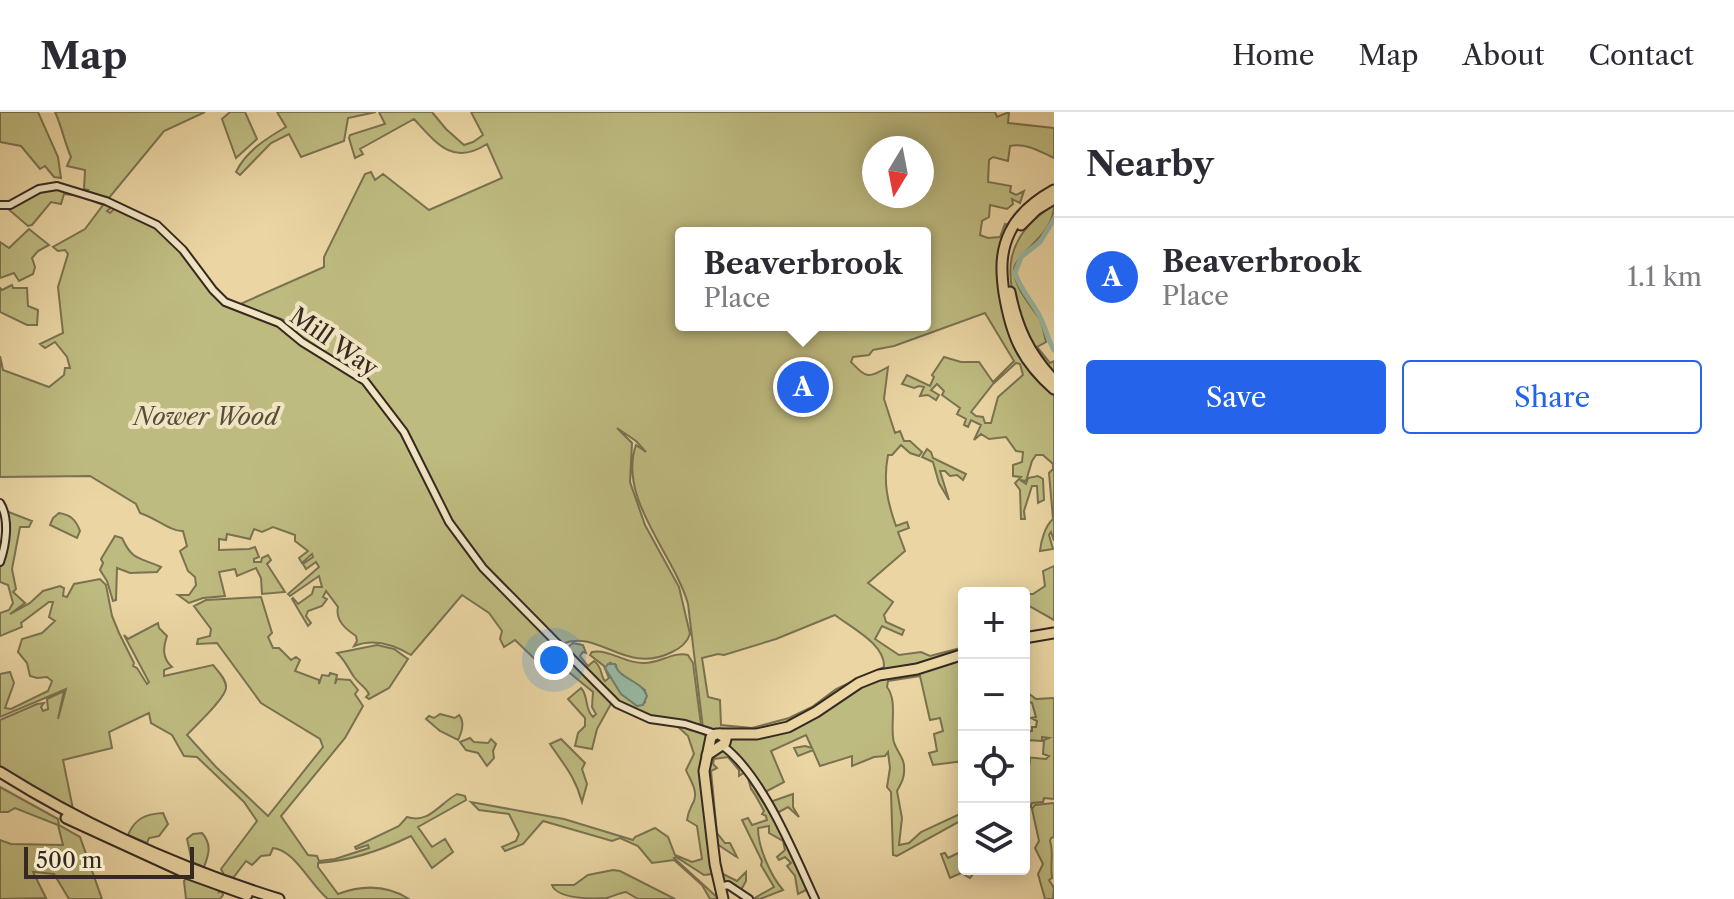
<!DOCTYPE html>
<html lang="en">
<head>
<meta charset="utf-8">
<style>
  body { margin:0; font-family:"Libre Caslon Text",serif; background:#f7f7f7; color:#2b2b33 }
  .controls { position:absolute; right:24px; bottom:24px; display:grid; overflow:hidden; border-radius:8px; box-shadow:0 4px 20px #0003 }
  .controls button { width:72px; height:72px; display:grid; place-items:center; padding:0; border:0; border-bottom:2px solid #e1e1e2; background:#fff; color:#2b2b33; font:40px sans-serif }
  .compass { position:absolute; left:862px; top:24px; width:72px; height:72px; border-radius:50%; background:#fff; box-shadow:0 4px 20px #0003; rotate:190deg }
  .scale { position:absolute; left:24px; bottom:20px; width:170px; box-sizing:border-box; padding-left:8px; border:4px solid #352921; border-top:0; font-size:22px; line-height:28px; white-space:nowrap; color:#352921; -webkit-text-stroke:6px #f1e4c3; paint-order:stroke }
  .you { position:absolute; left:554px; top:548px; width:28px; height:28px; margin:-20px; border:6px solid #fff; border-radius:50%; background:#1a73e8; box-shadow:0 0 0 12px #1a73e833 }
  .badge { display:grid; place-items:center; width:52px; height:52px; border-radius:50%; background:#2563eb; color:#fff; font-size:26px; font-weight:700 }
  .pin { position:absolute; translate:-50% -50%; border:4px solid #fff; box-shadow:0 2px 8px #0006 }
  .popup { position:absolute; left:675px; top:115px; width:256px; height:104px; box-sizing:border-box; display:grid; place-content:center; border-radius:8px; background:#fff; filter:drop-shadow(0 2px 6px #0005); font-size:26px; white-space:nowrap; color:#7c7c81 }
  .popup b { font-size:30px; color:#2b2b33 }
  .popup::after { content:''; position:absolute; left:50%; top:100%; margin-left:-16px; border:16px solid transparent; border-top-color:#fff }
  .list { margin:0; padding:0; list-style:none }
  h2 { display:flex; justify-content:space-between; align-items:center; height:104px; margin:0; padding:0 32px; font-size:34px }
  h2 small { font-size:26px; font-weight:400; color:#7c7c81 }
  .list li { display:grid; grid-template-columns:52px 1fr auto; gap:24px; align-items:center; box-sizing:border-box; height:120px; padding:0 32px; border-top:2px solid #e1e1e2 }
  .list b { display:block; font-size:30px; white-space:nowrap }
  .list p { margin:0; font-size:26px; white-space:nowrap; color:#7c7c81 }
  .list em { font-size:26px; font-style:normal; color:#7c7c81 }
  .actions { display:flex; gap:16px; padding:24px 32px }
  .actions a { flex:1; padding:18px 0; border:2px solid #2563eb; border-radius:8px; text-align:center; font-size:28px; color:#2563eb }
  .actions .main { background:#2563eb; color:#fff }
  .icon { flex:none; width:44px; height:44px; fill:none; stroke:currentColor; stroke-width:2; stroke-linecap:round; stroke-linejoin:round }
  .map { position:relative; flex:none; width:1054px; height:787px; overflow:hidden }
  header { display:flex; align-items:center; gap:48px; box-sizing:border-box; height:112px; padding:0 40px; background:#fff; border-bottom:2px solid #e1e1e2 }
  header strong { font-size:38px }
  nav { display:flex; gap:44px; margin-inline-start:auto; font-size:28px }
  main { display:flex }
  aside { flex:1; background:#fff }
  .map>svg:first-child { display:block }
  .green { fill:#bebb80; stroke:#7a7250; stroke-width:2; fill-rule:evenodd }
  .water { fill:#98b9a4; stroke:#707f70; stroke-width:2 }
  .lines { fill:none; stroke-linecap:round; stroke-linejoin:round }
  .river { stroke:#98b9a4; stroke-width:5 }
  .secondary-casing { stroke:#352921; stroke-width:10 }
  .highway-casing { stroke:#352921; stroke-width:13 }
  .secondary { stroke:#f1e4c3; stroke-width:6 }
  .highway { stroke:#ead5a3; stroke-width:9 }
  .labels { text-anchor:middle; stroke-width:8; stroke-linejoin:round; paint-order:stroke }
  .street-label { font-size:24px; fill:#352921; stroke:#f1e4c3 }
  .park-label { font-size:24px; font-style:italic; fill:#574e39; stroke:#f1e4c3 }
</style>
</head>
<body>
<header>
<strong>Map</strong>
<nav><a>Home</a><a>Map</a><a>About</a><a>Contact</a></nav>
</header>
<main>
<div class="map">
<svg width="1054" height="787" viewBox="0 0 1054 787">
  <rect width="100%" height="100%" fill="#ead5a3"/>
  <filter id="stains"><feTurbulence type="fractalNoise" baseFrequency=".0025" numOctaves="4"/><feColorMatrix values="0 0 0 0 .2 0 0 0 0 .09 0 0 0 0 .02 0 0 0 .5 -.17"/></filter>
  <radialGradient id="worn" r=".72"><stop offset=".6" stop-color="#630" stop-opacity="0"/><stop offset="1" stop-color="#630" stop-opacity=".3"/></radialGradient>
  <g class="green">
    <path d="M 0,0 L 38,0 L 58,45 L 61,66 L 54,65 L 45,54 L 40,57 L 21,34 L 0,30 Z"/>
    <path d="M 55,0 L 205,0 L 164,19 L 109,86 L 84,81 L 88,78 L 84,77 L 85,58 L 67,54 L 71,45 C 64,29 62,15 55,0 Z"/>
    <path d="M 230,0 L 245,0 L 257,27 L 236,46 L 222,7 Z"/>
    <path d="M 277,0 L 376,0 L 348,6 L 344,29 L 301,45 L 289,22 L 271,31 L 240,63 L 236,60 C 246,39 267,26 286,15 Z"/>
    <path d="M 379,0 L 432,0 L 446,17 L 464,33 L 473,30 L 483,23 L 471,0 L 995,0 L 997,5 L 1009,0 L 1008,11 L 1054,16 L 1054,46 C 1039,39 1027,31 1010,34 L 1008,49 L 993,45 L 989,48 L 988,70 L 1011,74 L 1010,80 L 1016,83 L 1024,79 L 1020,91 L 1012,87 L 1013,92 L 1007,97 L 990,93 L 989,105 L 982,109 L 980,123 L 988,126 L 1000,125 L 1005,112 L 1007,113 L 1017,101 C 1013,109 1009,116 1006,124 C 1002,135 1004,150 1004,161 C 1003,211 1012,252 1054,283 L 1054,429 L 1051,420 L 1049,423 L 1053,437 L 1040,439 C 1041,429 1045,414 1053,407 L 1049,361 L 1053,357 L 1053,352 L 1043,343 L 1036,343 L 1032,349 L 1026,369 L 1020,368 L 1026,372 L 1028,366 L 1038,364 L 1043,367 L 1044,388 L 1038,391 L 1037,374 L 1032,374 L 1024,399 L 1025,407 L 1021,407 L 1020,378 L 1015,371 L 1021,365 L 1013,364 L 1013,353 L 1022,350 L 1023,340 L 1016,339 L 1006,325 L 989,327 L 981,322 L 974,328 L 981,313 L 971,308 L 968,315 L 964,313 L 966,307 L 957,302 L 960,296 L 942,283 L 944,279 L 937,272 L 931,278 L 939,283 L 936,288 L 928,283 L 920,284 L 924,275 L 919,274 L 914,276 L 902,272 L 907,263 L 930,274 L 934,265 L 932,263 L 944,245 L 961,250 L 979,250 L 993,270 L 1014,249 L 985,201 L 894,234 L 873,238 L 869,243 L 853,245 L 851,250 C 867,266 867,267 888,255 L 884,287 L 895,321 L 900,319 L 904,329 L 910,329 L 922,340 L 919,344 L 910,341 L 901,333 L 892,343 L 888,343 C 883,369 887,389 896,414 L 907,410 L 909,416 L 898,420 L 905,439 L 868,471 L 893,490 L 884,503 L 886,510 L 904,518 L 902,523 L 882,514 L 875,527 L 899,543 L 921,540 L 930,544 L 964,535 L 964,541 C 931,549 887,556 856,569 C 839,577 827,591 811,601 C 780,619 737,624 703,616 L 688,492 C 675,444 617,386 636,333 L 646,340 L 636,329 L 617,316 L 632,331 L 630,370 L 645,413 L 679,475 L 690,522 C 687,531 681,536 672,540 C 625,564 599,516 562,532 L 537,509 L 612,590 L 597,617 L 592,637 L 575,634 L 578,621 L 585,614 L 585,606 L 568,587 L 581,576 C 589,584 584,597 593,605 L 596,602 L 592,595 L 593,580 L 554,548 L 543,555 L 515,528 L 504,535 L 500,527 L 502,519 L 489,501 L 462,483 L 411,543 C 393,532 374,526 354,534 L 357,529 L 356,524 C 347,518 335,509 338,495 L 326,479 L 323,485 L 327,487 L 322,494 L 308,499 L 306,504 L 311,511 L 308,514 L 292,487 L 293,486 L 298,492 L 312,482 L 314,475 L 322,475 L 319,464 L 290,484 L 288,482 L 319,455 L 316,450 L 306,457 L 303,452 L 313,445 L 312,442 L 302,451 L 299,446 L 308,439 L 295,429 L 295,423 L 273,415 L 262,420 L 254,417 L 250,427 L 227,422 L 226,428 L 219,427 L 219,438 L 249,437 L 255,435 L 259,445 L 254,447 L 254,450 L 261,450 L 262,446 L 268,443 L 271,448 L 267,452 L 285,480 L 262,482 L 261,466 L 256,456 L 237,464 L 235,457 L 219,460 L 225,484 L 203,486 L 189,491 L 178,483 L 189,483 L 196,473 L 195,465 L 188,459 L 180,439 L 187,434 L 183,419 C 171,420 154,405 140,401 L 136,392 L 90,364 L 0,365 L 0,244 L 3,258 L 49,275 L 64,263 L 65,256 L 70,256 L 67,245 L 55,230 L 45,236 L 40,232 L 63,221 L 58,175 L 68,142 L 65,138 L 58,139 L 53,135 L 85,117 L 103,93 L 81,84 L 64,82 L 61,92 L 51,90 L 32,113 L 28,114 L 7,96 L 36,80 L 55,76 L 90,85 L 112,95 L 107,99 L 110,101 L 115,96 L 151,111 L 182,139 L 216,185 L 284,217 L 289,212 L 287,209 L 238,193 L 324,155 L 324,145 L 365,62 L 371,60 L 375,68 L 383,62 L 429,98 L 502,66 L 487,32 C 453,54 437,32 414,7 L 360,37 L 363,42 L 355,46 L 349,26 L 350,23 L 385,12 ZM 874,36 L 922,36 L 922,84 L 874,84 ZM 681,121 L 925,121 L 925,213 L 681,213 ZM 1016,251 L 1020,252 L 1023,263 L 998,285 L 991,311 L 985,311 L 983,305 L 976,304 L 971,300 L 993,272 ZM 835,503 C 853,517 885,532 884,555 L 836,577 L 812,595 L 789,606 L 752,616 L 721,613 L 720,588 L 708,585 L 702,546 L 718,542 L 724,543 L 776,527 Z"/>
    <path d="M 1054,93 C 1054,126 1011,142 1014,161 C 1017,179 1030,192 1039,206 C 1043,213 1044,222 1046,230 L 1037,235 L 1050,251 L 1054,249 L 1054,265 C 1040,250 1033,235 1025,217 C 1002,165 1002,125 1054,93 Z"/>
    <path d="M 29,117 L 49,133 L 38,139 L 32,146 L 35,155 L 33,162 L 19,169 L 14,161 L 0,166 L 0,130 L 9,136 Z"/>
    <path d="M 12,173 L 13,176 L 27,176 L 28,194 L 38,198 L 37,213 L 27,213 L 0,200 L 0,176 L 2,178 Z"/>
    <path d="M 927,337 L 931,340 L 933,346 L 966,362 L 963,368 L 957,363 L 950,364 L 945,359 L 940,359 L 949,388 L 939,371 L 933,350 L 922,345 Z"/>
    <path d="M 6,399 L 32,409 L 29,415 L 20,415 L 12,457 L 16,477 L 13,480 L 25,491 L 10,502 L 30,491 L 43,479 L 60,474 L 64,476 L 63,484 L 67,485 L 74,472 L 100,467 L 106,473 L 112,504 L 119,521 L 134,551 L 133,554 L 137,556 L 147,572 L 149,570 L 124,523 L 128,527 L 158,511 L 159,516 L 167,524 C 163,536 162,546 172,555 L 164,558 L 164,564 L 213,553 C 218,559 227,568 226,576 C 225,587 195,614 187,623 L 216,655 L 268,704 L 323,635 L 320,627 L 261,591 L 217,531 L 197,532 L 198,527 L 210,524 L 211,517 L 194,494 L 206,488 L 261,485 L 272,521 L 268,525 L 273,536 L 279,536 L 291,548 L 296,545 L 300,548 L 295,559 L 319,568 L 319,572 L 322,563 L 329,564 L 330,561 L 337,563 L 335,572 L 337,567 L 350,568 L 358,578 L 355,582 L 363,594 L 345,626 L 281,704 L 308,743 L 317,744 L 319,749 L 335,747 L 369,736 L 368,733 L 356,737 L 355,735 L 399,714 L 407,705 C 429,712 439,692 457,682 L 465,684 L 466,688 L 418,715 L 432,735 L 445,727 L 453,740 L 432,756 L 411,724 C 382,738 351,749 318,751 L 318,755 L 338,782 C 362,773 387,773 409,787 L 328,787 C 311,774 295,738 273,736 L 270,743 L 261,744 L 252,753 L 246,749 L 233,766 L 224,763 L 221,757 L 257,709 L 244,690 L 197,645 L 184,644 L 172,623 L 151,611 L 149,601 L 109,620 L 112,636 L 63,648 L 73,697 L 0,654 L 0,608 L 37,592 L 44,591 L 41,595 L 43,599 L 48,597 L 47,587 L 64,579 L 58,607 L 66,577 L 0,605 L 0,562 L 10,560 L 14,571 L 5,596 L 11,597 L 48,579 L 52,569 L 47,565 L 37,566 L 30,564 L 27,551 L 18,540 L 22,527 L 42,521 L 55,509 L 49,505 L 53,490 L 49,490 L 21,511 L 22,515 L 0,524 L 0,501 L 9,498 L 13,491 L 8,473 L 0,470 L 0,454 L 6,436 Z"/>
    <path d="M 59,401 C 71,403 76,408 80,419 L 77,426 L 50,413 L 53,406 Z"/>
    <path d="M 115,424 L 122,426 C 133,450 140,445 161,455 L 157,460 L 130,461 L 117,456 L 116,488 L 113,489 L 107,469 L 100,458 L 103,451 L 101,447 Z"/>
    <path d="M 1054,454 L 1054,508 L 1024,491 L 1024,482 L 1033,482 L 1045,474 L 1043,459 Z"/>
    <path d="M 573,531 L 583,533 L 586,541 L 583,540 L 580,544 L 588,554 L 594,549 C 603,555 600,564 605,569 L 609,566 L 604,554 L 590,543 L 592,540 C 610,537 624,551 643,551 C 659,552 673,539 688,543 L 693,551 L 701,613 L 650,606 L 621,593 L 567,536 ZM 610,551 L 616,553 L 617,560 L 645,578 L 645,590 C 621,580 613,580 610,551 Z"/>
    <path d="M 377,533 L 394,537 L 408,547 L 389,576 L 369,587 L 366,585 L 369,582 C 365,574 359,572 354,565 C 348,556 345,548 337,541 Z"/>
    <path d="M 964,545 L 964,649 L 933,653 L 929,641 L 937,639 L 934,622 L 943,619 L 940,606 L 930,608 L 920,564 L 888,569 L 887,575 C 897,588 891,609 893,625 C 893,636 904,644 904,654 C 905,665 902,670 897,679 L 902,706 L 899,733 L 909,731 L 921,720 L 964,700 L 964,707 L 897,744 L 893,743 L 891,680 L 887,675 L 890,656 L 888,640 L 885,644 L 874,645 L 852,654 L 852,644 L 820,654 L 813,638 L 798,644 L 794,636 L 805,634 L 812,636 L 806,623 L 771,639 L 784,670 L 765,680 L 770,690 L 793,682 L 793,695 L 799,705 L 788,695 L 777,701 L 786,719 L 728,633 L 729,627 L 733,626 L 780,620 L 865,571 Z"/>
    <path d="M 1024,578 L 1036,587 L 1054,586 L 1054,687 L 1044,686 L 1043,690 L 1032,691 L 1031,695 L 1024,682 L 1024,672 L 1028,673 L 1028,670 L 1024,669 L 1024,662 L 1029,660 L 1025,655 L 1029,655 L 1030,648 L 1025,647 L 1025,645 L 1046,647 L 1049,644 L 1043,642 L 1044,628 L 1049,626 L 1042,625 L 1042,629 L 1026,628 L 1027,619 L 1032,619 L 1032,615 L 1036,615 L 1037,609 L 1031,606 L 1036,605 L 1032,591 L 1026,588 L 1028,608 L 1024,633 Z"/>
    <path d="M 440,602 L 455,606 L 459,603 C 465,610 462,620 458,628 L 440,619 L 426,607 L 429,604 L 434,606 Z"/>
    <path d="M 675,612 L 699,618 L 707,625 L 712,762 L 704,763 L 676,745 L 674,746 L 719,787 L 710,787 L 702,773 L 674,748 L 652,751 L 638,734 L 620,726 L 612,729 L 543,709 L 523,732 L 505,739 L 502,735 L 516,729 L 519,722 L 509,702 L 479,698 L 471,690 L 564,707 L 633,728 L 635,725 L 655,716 L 668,725 L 675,743 L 692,750 L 702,747 L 697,714 L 687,708 C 688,699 690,697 694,689 C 698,678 690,668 686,658 L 694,642 L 688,624 Z"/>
    <path d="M 470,626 L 474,630 L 488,631 L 491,627 L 496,632 L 493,639 L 494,646 L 487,654 L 478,641 L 466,638 L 460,630 Z"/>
    <path d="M 561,627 L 585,651 L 582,657 L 587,672 L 582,690 C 575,664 564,653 550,632 Z"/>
    <path d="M 721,638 L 726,639 L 745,660 L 739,664 L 739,658 L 728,645 L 714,647 L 713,652 L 717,656 L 711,659 L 717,721 L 725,731 L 730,731 L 737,745 L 735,744 L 717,732 L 721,761 L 737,769 L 746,760 L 746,769 L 741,778 L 722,772 L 705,660 L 710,642 Z"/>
    <path d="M 748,666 L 780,717 L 811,782 L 806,778 L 798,782 L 795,764 L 787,754 L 791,751 L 785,745 L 779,748 L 777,745 L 785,738 L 783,729 L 769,721 L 769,714 L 758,716 C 758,736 771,764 783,778 L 760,787 L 753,787 L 774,775 L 761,753 L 762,749 L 742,708 L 748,706 L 752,713 L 767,708 L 766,704 L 762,702 L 764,699 C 760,692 756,683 751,677 Z"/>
    <path d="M 0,675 L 58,707 L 59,713 L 80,725 L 102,787 L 69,787 L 54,762 L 33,760 L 46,786 L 0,787 L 0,728 L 11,732 L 63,733 L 58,713 L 15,696 L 8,700 L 0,700 Z"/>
    <path d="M 1054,691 L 1054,725 L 1051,726 L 1050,729 C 1054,741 1050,751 1052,766 L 1049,768 L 1054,776 L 1053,787 L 1045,787 L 1038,762 L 1043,752 L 1035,736 L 1039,729 L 1032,697 L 1035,693 Z"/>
    <path d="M 163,701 L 168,712 L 159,724 L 149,726 L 147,731 L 128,723 C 135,706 146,702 163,701 Z"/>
    <path d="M 202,721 C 212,732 209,742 204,755 L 192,750 L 187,727 L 193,722 Z"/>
    <path d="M 945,741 L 948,746 L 958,741 L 964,748 L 964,757 L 977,757 L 970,766 L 961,761 L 950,766 L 941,742 Z"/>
    <path d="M 613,758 L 620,759 L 675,787 L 638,787 L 626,780 C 619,781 614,784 607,786 C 591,787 557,787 552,773 L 574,773 L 588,763 Z"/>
    <path d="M 187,765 L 220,778 L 219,780 L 222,779 L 223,783 L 220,787 L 186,787 L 184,769 Z"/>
  </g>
  <path class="water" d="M 608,552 L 615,552 C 619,568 642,568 647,584 L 643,593 L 637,594 L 621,582 L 605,556 Z"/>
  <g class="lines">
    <path class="river" d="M 1054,107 L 1040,130 L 1021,145 L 1015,161 C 1021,179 1033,190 1041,207 C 1046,218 1048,228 1054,238"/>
    <g class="secondary-casing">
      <g id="secondary">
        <path d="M 0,93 L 10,93 L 39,77 L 57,74 L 106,89 L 157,113 L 183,138 L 213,178 L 225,190 L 279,211 L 302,230 L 365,269 L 404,320 L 449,410 L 483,456 L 617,592 L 650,607 L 685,612 L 716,622"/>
        <path d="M 0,391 C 10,407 6,433 0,450"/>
        <path d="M 723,634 C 763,664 794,742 815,787"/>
        <path d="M 719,775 L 728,773 L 749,787"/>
      </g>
    </g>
    <g class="highway-casing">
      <g id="highway">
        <path d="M 1054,78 C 1036,88 1019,101 1010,120 C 1000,140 1001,160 1004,181 C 1011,223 1021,248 1054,277"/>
        <path d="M 1021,113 L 1036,98 L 1054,87"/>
        <path d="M 1010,180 C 1017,216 1029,241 1054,268"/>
        <path d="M 1024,526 L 1054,521"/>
        <path d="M 707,643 L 725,631 L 726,627 L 720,622"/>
        <path d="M 0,660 C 86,714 182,757 279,787"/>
        <path d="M 66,706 L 186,761 L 247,783"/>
        <path d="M 723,787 L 715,752 L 704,659 L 711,625 L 716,622 L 757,622 L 788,615 L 816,600 L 859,571 L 879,563 L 917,557 L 964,542"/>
      </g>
    </g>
    <use href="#secondary" class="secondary"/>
    <use href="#highway" class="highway"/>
  </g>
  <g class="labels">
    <g class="street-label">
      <text transform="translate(334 230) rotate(35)" y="8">Mill Way</text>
    </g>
    <g class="park-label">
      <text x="206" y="313">Nower Wood</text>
    </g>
  </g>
  <rect width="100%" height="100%" filter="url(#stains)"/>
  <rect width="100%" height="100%" fill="url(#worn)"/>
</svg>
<div class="controls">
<button>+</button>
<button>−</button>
<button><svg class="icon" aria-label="locate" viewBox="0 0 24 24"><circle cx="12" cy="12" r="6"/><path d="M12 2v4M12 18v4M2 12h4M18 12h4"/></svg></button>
<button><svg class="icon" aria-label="layers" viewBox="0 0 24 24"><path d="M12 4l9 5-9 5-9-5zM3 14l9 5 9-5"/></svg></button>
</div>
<svg class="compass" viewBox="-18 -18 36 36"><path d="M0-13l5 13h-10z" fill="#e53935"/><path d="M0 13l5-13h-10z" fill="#7c7c81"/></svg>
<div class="scale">500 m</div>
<div class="you"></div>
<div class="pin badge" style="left:803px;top:275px">A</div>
<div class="popup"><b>Beaverbrook</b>Place</div>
</div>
<aside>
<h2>Nearby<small></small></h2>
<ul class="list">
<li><span class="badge">A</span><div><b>Beaverbrook</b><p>Place</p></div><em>1.1 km</em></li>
</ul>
<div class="actions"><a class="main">Save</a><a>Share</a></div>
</aside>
</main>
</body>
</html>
